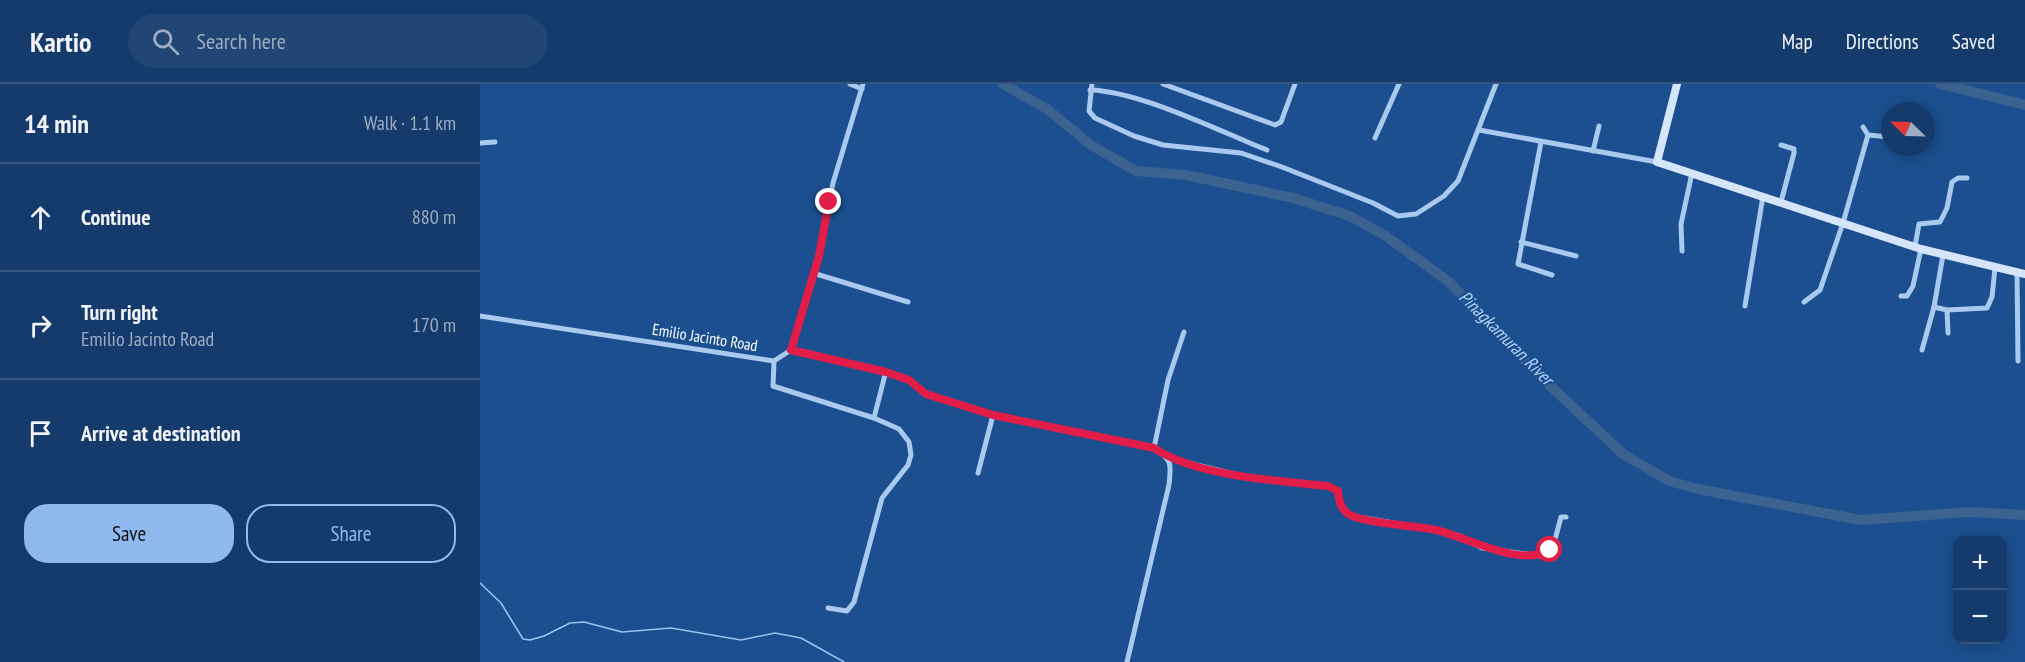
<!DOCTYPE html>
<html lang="en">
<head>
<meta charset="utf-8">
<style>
  body { margin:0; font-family:"PT Sans Narrow",sans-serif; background:#214673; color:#f1f3f6 }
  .controls { position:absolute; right:18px; bottom:18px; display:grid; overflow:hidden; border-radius:12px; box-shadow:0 3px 15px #0003 }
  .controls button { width:54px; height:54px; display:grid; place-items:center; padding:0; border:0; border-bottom:2px solid #33557e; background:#143b6b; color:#f1f3f6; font:30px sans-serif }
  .compass { position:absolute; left:1401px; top:18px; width:54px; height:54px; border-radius:50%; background:#143b6b; box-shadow:0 3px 15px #0003; rotate:293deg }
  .stop { position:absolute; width:18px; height:18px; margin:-14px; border:4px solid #e11d48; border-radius:50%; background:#fff }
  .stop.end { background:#e11d48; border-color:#fff; box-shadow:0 2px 6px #0008 }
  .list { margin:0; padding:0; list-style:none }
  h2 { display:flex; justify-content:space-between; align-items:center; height:78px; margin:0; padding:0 24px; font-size:26px }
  h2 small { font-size:20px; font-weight:400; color:#9dadc1 }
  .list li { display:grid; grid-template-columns:39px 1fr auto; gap:18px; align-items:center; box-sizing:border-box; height:108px; padding:0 24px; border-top:2px solid #33557e }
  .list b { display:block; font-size:22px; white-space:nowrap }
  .list p { margin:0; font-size:20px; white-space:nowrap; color:#9dadc1 }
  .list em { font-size:20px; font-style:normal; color:#9dadc1 }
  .actions { display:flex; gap:12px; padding:18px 24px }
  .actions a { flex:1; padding:14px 0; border:2px solid #90b9f0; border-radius:24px; text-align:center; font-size:21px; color:#90b9f0 }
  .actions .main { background:#90b9f0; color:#111 }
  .icon { flex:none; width:33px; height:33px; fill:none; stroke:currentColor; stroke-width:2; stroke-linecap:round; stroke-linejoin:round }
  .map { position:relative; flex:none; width:1545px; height:578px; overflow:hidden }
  header { display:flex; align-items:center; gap:36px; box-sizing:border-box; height:84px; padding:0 30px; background:#143b6b; border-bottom:2px solid #33557e }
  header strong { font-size:28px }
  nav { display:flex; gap:33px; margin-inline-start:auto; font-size:21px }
  .search { width:420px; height:54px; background:#214673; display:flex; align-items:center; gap:15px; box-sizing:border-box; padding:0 21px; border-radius:33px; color:#9dadc1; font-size:22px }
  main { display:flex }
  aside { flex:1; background:#143b6b }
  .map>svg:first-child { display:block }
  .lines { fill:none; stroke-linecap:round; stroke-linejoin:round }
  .stream { stroke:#9cc4f0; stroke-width:1.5 }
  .river { stroke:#3c6290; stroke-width:10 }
  .street { stroke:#a9c9ee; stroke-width:5 }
  .secondary { stroke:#d6e6fa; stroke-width:8 }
  .route { stroke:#e11d48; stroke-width:8 }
  .labels { text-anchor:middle; stroke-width:4.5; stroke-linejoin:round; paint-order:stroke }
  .street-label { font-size:16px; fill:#fff; stroke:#1b4f8f }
  .water-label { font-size:18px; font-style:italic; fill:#b5d3f5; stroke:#1b4f8f }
</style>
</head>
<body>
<header>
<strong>Kartio</strong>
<div class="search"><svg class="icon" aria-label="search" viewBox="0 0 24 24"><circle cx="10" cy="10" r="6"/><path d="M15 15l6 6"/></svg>Search here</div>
<nav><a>Map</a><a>Directions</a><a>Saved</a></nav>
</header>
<main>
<aside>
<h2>14 min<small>Walk · 1.1 km</small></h2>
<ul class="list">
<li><svg class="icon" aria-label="ahead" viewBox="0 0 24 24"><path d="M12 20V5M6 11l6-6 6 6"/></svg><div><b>Continue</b></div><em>880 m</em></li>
<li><svg class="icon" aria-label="right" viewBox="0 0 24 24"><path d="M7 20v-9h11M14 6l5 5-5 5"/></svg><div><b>Turn right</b><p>Emilio Jacinto Road</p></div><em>170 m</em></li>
<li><svg class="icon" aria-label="arrive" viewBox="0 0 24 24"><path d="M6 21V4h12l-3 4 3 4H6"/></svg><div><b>Arrive at destination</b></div></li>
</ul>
<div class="actions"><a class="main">Save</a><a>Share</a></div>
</aside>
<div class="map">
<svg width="1545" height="578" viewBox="0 0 1545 578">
  <rect width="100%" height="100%" fill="#1b4f8f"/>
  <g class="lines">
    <path class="stream" d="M 0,499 L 21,519 L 43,555 L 50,556 L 64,552 L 90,539 L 104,538 L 142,548 L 191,544 L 261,556 L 295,549 L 321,554 L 364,578"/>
    <g class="river">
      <path d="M 523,0 L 567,25 L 611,61 L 656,87 L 706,91 L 813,114 L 870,132 L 906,152 L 969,198 L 1064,296 L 1143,370 L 1189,397 L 1218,405 L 1381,436 L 1489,428 L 1545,431"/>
      <path d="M 1460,0 L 1545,21"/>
    </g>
    <g class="street">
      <path d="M 370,0 L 382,5"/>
      <path d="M 612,0 L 609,27 L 615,34 L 654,52 L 683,61 L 761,69 L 802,83 L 893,119 L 918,132 L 936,130 L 964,112 L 978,97 L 1016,0"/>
      <path d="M 683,0 L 795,41 L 801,38 L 815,0"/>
      <path d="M 610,6 C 659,7 739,47 787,66"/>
      <path d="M 999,46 L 1177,78"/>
      <path d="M 1388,51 L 1410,53"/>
      <path d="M 895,54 L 919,0"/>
      <path d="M 1061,58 L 1038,180 L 1072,191"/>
      <path d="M 0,59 L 15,58"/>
      <path d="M 1113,67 L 1119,42"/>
      <path d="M 1301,118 L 1314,69 L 1314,65 L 1301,61"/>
      <path d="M 1041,158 L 1096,172"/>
      <path d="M 1435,162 L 1439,140 L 1460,138 L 1467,124 L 1472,98 L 1478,94 L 1487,94"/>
      <path d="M 1202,167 L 1201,140 L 1212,89"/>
      <path d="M 1537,188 L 1538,277"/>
      <path d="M 333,189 L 428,218"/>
      <path d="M 1421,212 L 1427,212 L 1433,202 L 1441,165"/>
      <path d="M 1324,218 L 1340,206 L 1363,139 L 1388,51 L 1383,43"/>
      <path d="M 1265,222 L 1283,112"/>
      <path d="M 1454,223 L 1467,226 L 1468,249"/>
      <path d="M 1467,226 L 1507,224 L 1512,213 L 1515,184"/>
      <path d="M 0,232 L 294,277 L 311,266 L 339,173 L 353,99 L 383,0"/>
      <path d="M 311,266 L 406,287 L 429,296 L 446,310 L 513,331 L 674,364 C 693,377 691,379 689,401 L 647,578"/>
      <path d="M 1442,266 L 1454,223 L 1463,171"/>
      <path d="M 294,277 L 293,302 L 394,334 L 419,345 L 429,358 L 431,371 L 428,381 L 402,414 L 374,518 L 367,527 L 348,524"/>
      <path d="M 394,334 L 406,287"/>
      <path d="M 674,364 L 688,296 L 704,248"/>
      <path d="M 688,374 L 762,392 L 848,402 L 858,407 C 860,419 862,425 872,432 L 955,446 L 980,452 L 1002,464 L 1061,472 L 1073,463 L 1081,433 L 1086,433"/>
      <path d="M 498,389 L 513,331"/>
    </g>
    <path class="secondary" d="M 1197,0 L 1177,78 L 1441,165 L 1545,190"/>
  </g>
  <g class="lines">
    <path class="route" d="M 349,118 L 339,172 L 311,266 L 406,288 L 429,296 L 446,310 L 513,331 L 674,364 C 715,392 798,397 848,402 L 858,407 C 859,417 861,426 870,431 C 889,440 934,441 956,446 C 987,453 1041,484 1070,466"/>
  </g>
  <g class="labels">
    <g class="street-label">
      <text transform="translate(225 253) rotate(9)" y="6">Emilio Jacinto Road</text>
    </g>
    <g class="water-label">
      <text transform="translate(1026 254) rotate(45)" y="6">Pinagkamuran River</text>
    </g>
  </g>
</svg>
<div class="controls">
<button>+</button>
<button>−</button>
</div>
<svg class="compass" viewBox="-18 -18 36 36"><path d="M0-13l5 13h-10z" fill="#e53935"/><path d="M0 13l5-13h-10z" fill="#9dadc1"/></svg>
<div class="stop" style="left:1070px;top:466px"></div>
<div class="stop end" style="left:349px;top:118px"></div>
</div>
</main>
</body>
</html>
